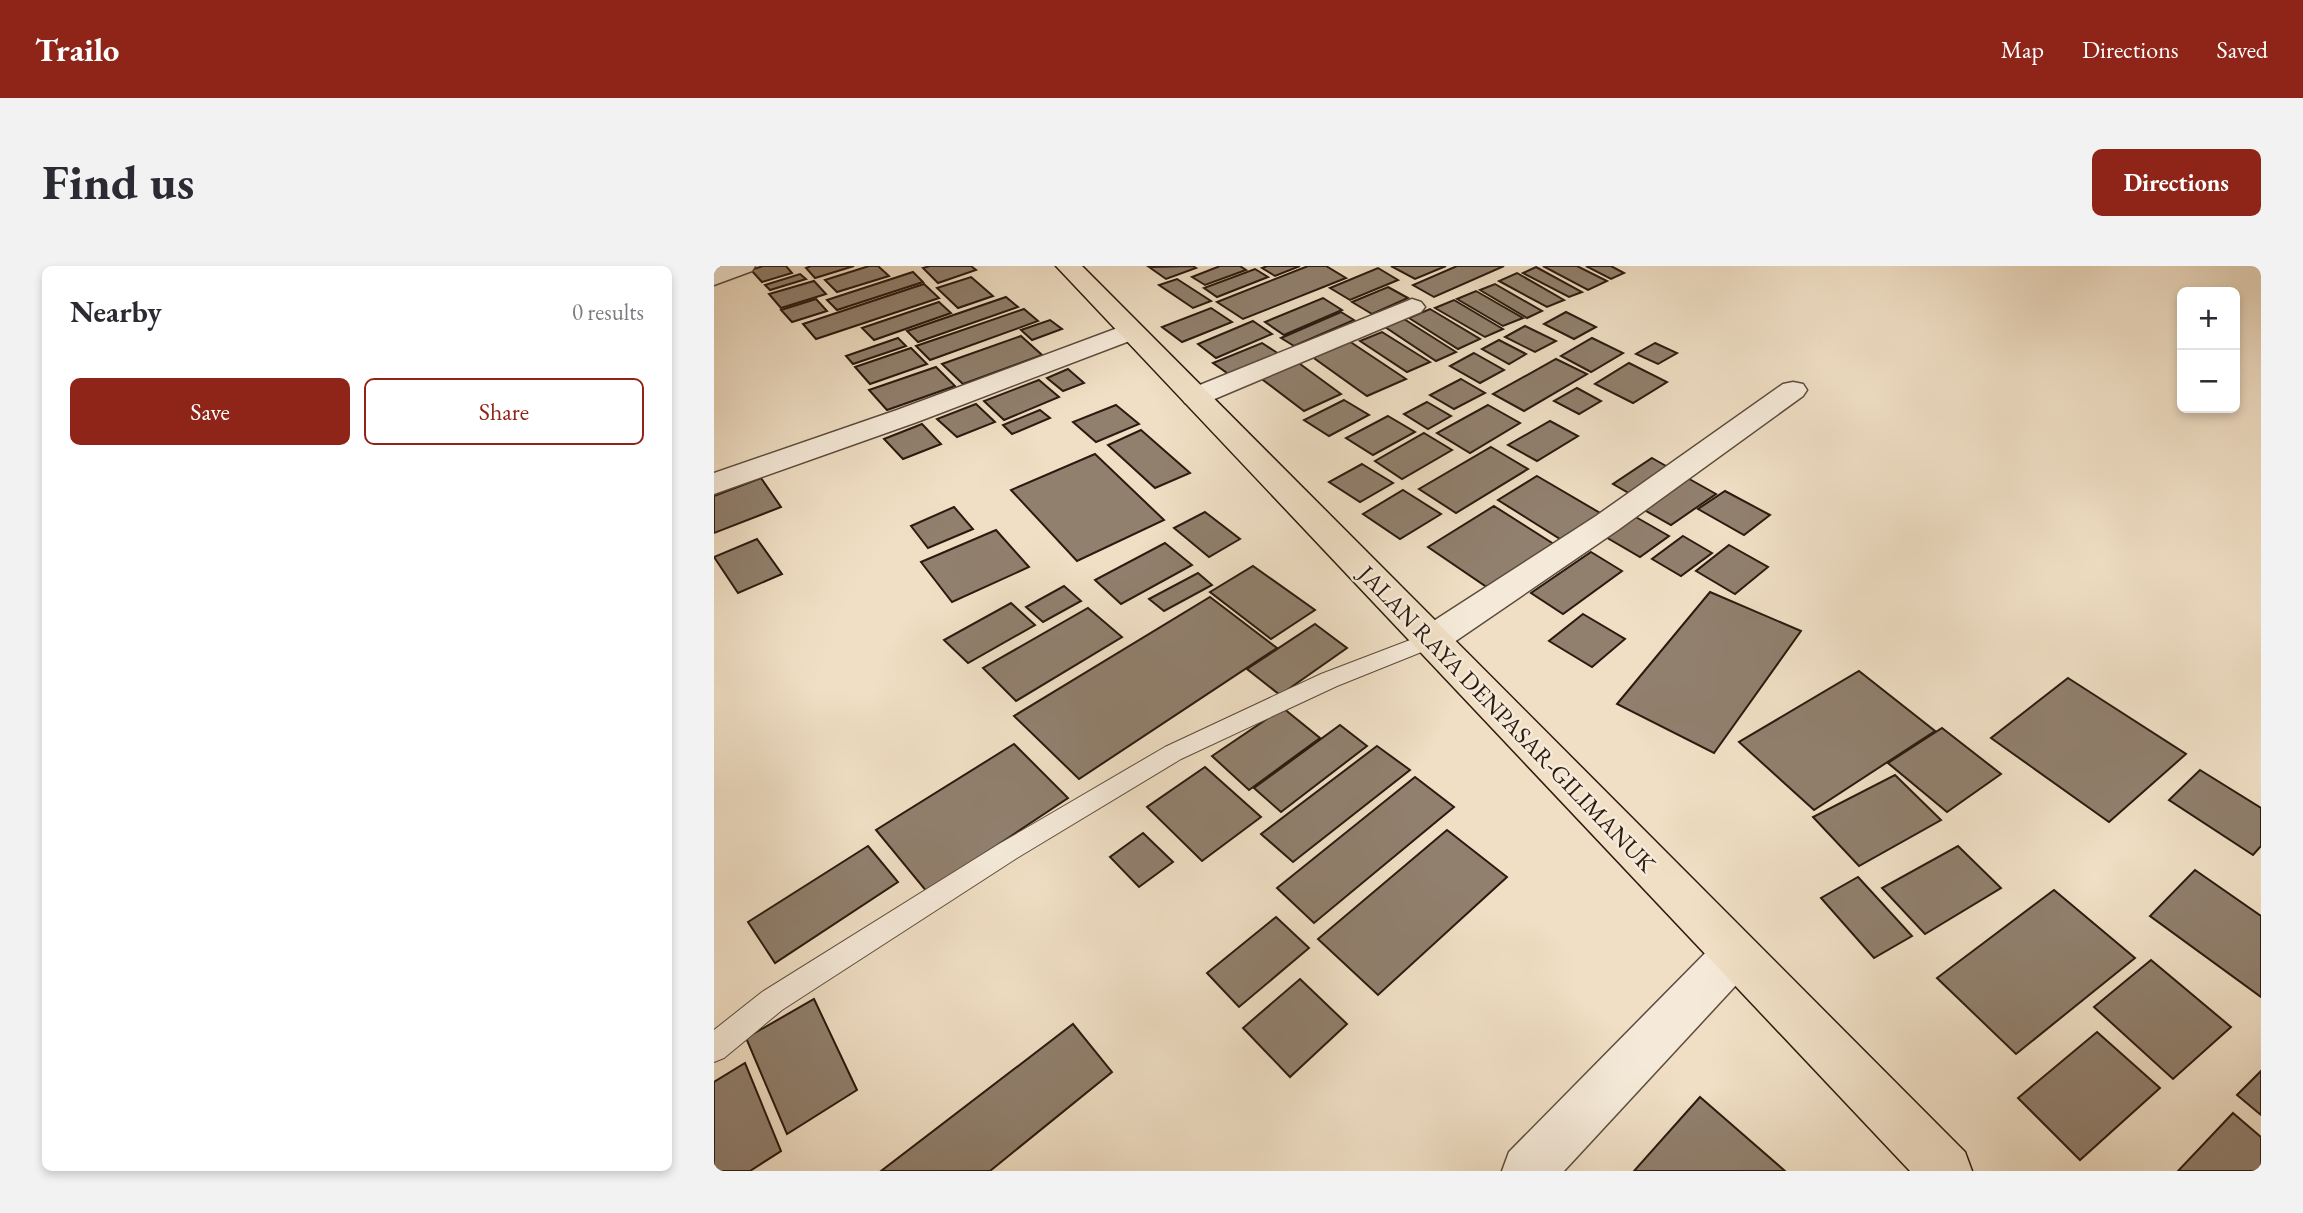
<!DOCTYPE html>
<html lang="en">
<head>
<meta charset="utf-8">
<style>
  body { margin:0; font-family:"EB Garamond",serif; background:#f2f2f3; color:#2b2b33 }
  .controls { position:absolute; right:21px; top:21px; display:grid; overflow:hidden; border-radius:10px; box-shadow:0 4px 10px #0003 }
  .controls button { width:63px; height:63px; display:grid; place-items:center; padding:0; border:0; border-bottom:2px solid #e1e1e2; background:#fff; color:#2b2b33; font:35px sans-serif }
  .list { margin:0; padding:0; list-style:none }
  h2 { display:flex; justify-content:space-between; align-items:center; height:91px; margin:0; padding:0 28px; font-size:30px }
  h2 small { font-size:23px; font-weight:400; color:#7c7c81 }
  .actions { display:flex; gap:14px; padding:21px 28px }
  .actions a { flex:1; padding:16px 0; border:2px solid #8f2418; border-radius:10px; text-align:center; font-size:24px; color:#8f2418 }
  .actions .main { background:#8f2418; color:#fff }
  .map { position:relative; flex:none; width:1547px; height:905px; overflow:hidden; border-radius:10px }
  header { display:flex; align-items:center; gap:42px; box-sizing:border-box; height:98px; padding:0 35px; background:#8f2418; color:#fff }
  header strong { font-size:33px }
  nav { display:flex; gap:38px; margin-inline-start:auto; font-size:24px }
  .intro { display:flex; align-items:center; justify-content:space-between; box-sizing:border-box; height:168px; padding:0 42px }
  h1 { margin:0; font-size:49px }
  .button { padding:18px 32px; border-radius:10px; background:#8f2418; color:#fff; font-size:24px; font-weight:700 }
  main { display:flex; gap:42px; padding:0 42px }
  aside { flex:1; background:#fff; border-radius:10px; box-shadow:0 4px 10px #0003 }
  .map>svg:first-child { display:block }
  .building { fill:#91806e; stroke:#2b1a0f; stroke-width:2 }
  .lines { fill:none; stroke-linecap:round; stroke-linejoin:round }
  .lane-casing { stroke:#5c4b3c; stroke-width:2 }
  .street-casing { stroke:#5c4b3c; stroke-width:3 }
  .highway-casing { stroke:#2b1a0f; stroke-width:3 }
  .lane { fill:#f5ead9; fill-rule:evenodd }
  .street { fill:#f5ead9; fill-rule:evenodd }
  .highway { fill:#f0dfc5; fill-rule:evenodd }
  .labels { text-anchor:middle; stroke-width:5; stroke-linejoin:round; paint-order:stroke }
  .street-label { font-size:24px; fill:#2b1a0f; stroke:#f5ead9 }
</style>
</head>
<body>
<header>
<strong>Trailo</strong>
<nav><a>Map</a><a>Directions</a><a>Saved</a></nav>
</header>
<div class="intro"><h1>Find us</h1><a class="button">Directions</a></div>
<main>
<aside>
<h2>Nearby<small>0 results</small></h2>
<ul class="list">
</ul>
<div class="actions"><a class="main">Save</a><a>Share</a></div>
</aside>
<div class="map">
<svg width="1547" height="905" viewBox="0 0 1547 905">
  <rect width="100%" height="100%" fill="#f0dfc5"/>
  <filter id="stains"><feTurbulence type="fractalNoise" baseFrequency=".00286" numOctaves="4"/><feColorMatrix values="0 0 0 0 .2 0 0 0 0 .09 0 0 0 0 .02 0 0 0 .5 -.17"/></filter>
  <radialGradient id="worn" r=".72"><stop offset=".6" stop-color="#630" stop-opacity="0"/><stop offset="1" stop-color="#630" stop-opacity=".3"/></radialGradient>
  <g class="building">
    <path d="M 49,0 L 72,0 L 78,7 L 48,16 L 37,4 Z"/>
    <path d="M 97,0 L 140,0 L 101,12 L 92,2 Z"/>
    <path d="M 155,0 L 164,0 L 175,10 L 123,26 L 111,14 Z"/>
    <path d="M 216,0 L 257,0 L 262,4 L 224,17 L 209,2 Z"/>
    <path d="M 479,0 L 482,2 L 452,13 L 435,1 Z"/>
    <path d="M 506,0 L 526,0 L 532,4 L 491,19 L 478,11 Z"/>
    <path d="M 553,0 L 586,0 L 561,10 L 548,2 Z"/>
    <path d="M 594,0 L 612,0 L 632,12 L 529,53 L 503,36 Z"/>
    <path d="M 677,0 L 732,0 L 701,13 Z"/>
    <path d="M 743,0 L 790,0 L 720,31 L 699,19 Z"/>
    <path d="M 829,0 L 863,0 L 893,15 L 874,24 Z"/>
    <path d="M 872,0 L 897,0 L 910,7 L 897,13 Z"/>
    <path d="M 822,1 L 868,26 L 855,31 L 809,7 Z"/>
    <path d="M 664,2 L 684,14 L 636,34 L 616,22 Z"/>
    <path d="M 541,3 L 554,11 L 503,31 L 490,22 Z"/>
    <path d="M 199,6 L 209,16 L 123,44 L 113,34 Z"/>
    <path d="M 803,7 L 850,34 L 833,41 L 785,15 Z"/>
    <path d="M 86,8 L 92,13 L 56,24 L 51,19 Z"/>
    <path d="M 257,11 L 279,30 L 244,42 L 223,22 Z"/>
    <path d="M 463,13 L 497,35 L 479,42 L 445,19 Z"/>
    <path d="M 100,15 L 112,28 L 67,42 L 55,28 Z"/>
    <path d="M 210,18 L 225,32 L 102,73 L 89,58 Z"/>
    <path d="M 781,18 L 828,45 L 813,52 L 766,24 Z"/>
    <path d="M 674,21 L 694,32 L 658,48 L 638,36 Z"/>
    <path d="M 762,25 L 809,52 L 789,60 L 743,33 Z"/>
    <path d="M 292,31 L 304,41 L 204,76 L 193,65 Z"/>
    <path d="M 609,32 L 628,44 L 570,69 L 551,56 Z"/>
    <path d="M 102,33 L 113,45 L 78,56 L 67,44 Z"/>
    <path d="M 740,34 L 789,63 L 771,71 L 721,42 Z"/>
    <path d="M 225,36 L 237,47 L 160,74 L 148,62 Z"/>
    <path d="M 497,42 L 518,56 L 468,76 L 448,61 Z"/>
    <path d="M 310,43 L 324,55 L 216,94 L 202,80 Z"/>
    <path d="M 716,43 L 766,73 L 744,83 L 695,52 Z"/>
    <path d="M 627,46 L 640,54 L 580,80 L 567,72 Z"/>
    <path d="M 852,46 L 882,61 L 860,73 L 830,58 Z"/>
    <path d="M 690,53 L 742,86 L 722,95 L 671,61 Z"/>
    <path d="M 336,54 L 348,63 L 318,74 L 307,64 Z"/>
    <path d="M 539,55 L 558,68 L 502,92 L 484,78 Z"/>
    <path d="M 811,60 L 842,75 L 821,86 L 791,71 Z"/>
    <path d="M 668,66 L 716,96 L 693,106 L 646,75 Z"/>
    <path d="M 307,70 L 328,89 L 249,118 L 228,98 Z"/>
    <path d="M 184,72 L 192,80 L 139,98 L 132,90 Z"/>
    <path d="M 878,72 L 909,87 L 877,106 L 847,90 Z"/>
    <path d="M 785,74 L 812,88 L 795,98 L 768,83 Z"/>
    <path d="M 635,75 L 692,113 L 653,130 L 597,90 Z"/>
    <path d="M 548,77 L 565,88 L 516,109 L 499,97 Z"/>
    <path d="M 941,77 L 963,87 L 944,98 L 922,88 Z"/>
    <path d="M 197,82 L 213,98 L 156,118 L 141,101 Z"/>
    <path d="M 760,87 L 790,104 L 766,117 L 736,100 Z"/>
    <path d="M 842,93 L 873,108 L 810,145 L 779,128 Z"/>
    <path d="M 582,95 L 627,128 L 590,145 L 545,111 Z"/>
    <path d="M 915,97 L 953,116 L 919,137 L 881,118 Z"/>
    <path d="M 222,101 L 241,120 L 173,144 L 155,124 Z"/>
    <path d="M 354,103 L 370,117 L 349,125 L 333,112 Z"/>
    <path d="M 747,113 L 771,127 L 740,143 L 716,129 Z"/>
    <path d="M 325,114 L 345,131 L 290,154 L 270,135 Z"/>
    <path d="M 863,122 L 887,135 L 865,148 L 840,135 Z"/>
    <path d="M 630,134 L 655,149 L 615,170 L 590,154 Z"/>
    <path d="M 713,136 L 737,150 L 714,163 L 690,148 Z"/>
    <path d="M 262,138 L 281,156 L 243,171 L 223,153 Z"/>
    <path d="M 402,139 L 425,158 L 382,176 L 359,156 Z"/>
    <path d="M 774,139 L 806,157 L 756,187 L 723,167 Z"/>
    <path d="M 326,144 L 336,152 L 298,168 L 289,159 Z"/>
    <path d="M 674,150 L 701,166 L 659,189 L 632,172 Z"/>
    <path d="M 836,155 L 864,170 L 823,195 L 794,179 Z"/>
    <path d="M 208,158 L 227,178 L 189,193 L 170,173 Z"/>
    <path d="M 427,164 L 476,207 L 441,222 L 394,179 Z"/>
    <path d="M 710,167 L 738,184 L 688,213 L 661,195 Z"/>
    <path d="M 777,181 L 814,203 L 742,247 L 705,223 Z"/>
    <path d="M 381,188 L 450,254 L 363,295 L 297,224 Z"/>
    <path d="M 938,192 L 959,204 L 920,230 L 899,218 Z"/>
    <path d="M 648,198 L 679,217 L 646,236 L 615,216 Z"/>
    <path d="M 823,210 L 893,251 L 854,278 L 784,234 Z"/>
    <path d="M 970,210 L 1002,228 L 957,259 L 925,241 Z"/>
    <path d="M 47,212 L 67,241 L 0,267 L 0,230 Z"/>
    <path d="M 689,224 L 727,248 L 686,273 L 649,248 Z"/>
    <path d="M 1011,225 L 1056,249 L 1030,269 L 984,243 Z"/>
    <path d="M 780,240 L 846,282 L 780,326 L 714,281 Z"/>
    <path d="M 240,241 L 259,263 L 214,282 L 197,260 Z"/>
    <path d="M 491,246 L 526,273 L 495,291 L 460,262 Z"/>
    <path d="M 920,250 L 955,270 L 926,291 L 890,270 Z"/>
    <path d="M 282,264 L 315,301 L 238,336 L 207,296 Z"/>
    <path d="M 969,270 L 998,287 L 967,310 L 938,293 Z"/>
    <path d="M 43,273 L 68,308 L 24,327 L 0,291 Z"/>
    <path d="M 451,277 L 478,299 L 407,338 L 381,314 Z"/>
    <path d="M 1015,279 L 1054,301 L 1021,328 L 982,305 Z"/>
    <path d="M 877,286 L 908,305 L 849,348 L 817,327 Z"/>
    <path d="M 539,300 L 601,344 L 557,373 L 496,326 Z"/>
    <path d="M 484,307 L 498,319 L 450,345 L 435,333 Z"/>
    <path d="M 350,320 L 367,335 L 329,356 L 312,341 Z"/>
    <path d="M 996,326 L 1087,365 L 1000,487 L 903,438 Z"/>
    <path d="M 496,331 L 563,382 L 365,513 L 300,450 Z"/>
    <path d="M 297,337 L 321,359 L 254,397 L 230,374 Z"/>
    <path d="M 374,342 L 408,371 L 302,435 L 269,402 Z"/>
    <path d="M 869,348 L 911,373 L 878,401 L 835,375 Z"/>
    <path d="M 601,358 L 633,382 L 566,429 L 533,403 Z"/>
    <path d="M 1145,405 L 1221,465 L 1100,544 L 1025,476 Z"/>
    <path d="M 1354,412 L 1472,488 L 1395,556 L 1277,472 Z"/>
    <path d="M 569,442 L 606,472 L 535,524 L 498,490 Z"/>
    <path d="M 626,459 L 653,480 L 567,546 L 540,522 Z"/>
    <path d="M 1228,462 L 1287,508 L 1233,546 L 1174,497 Z"/>
    <path d="M 300,478 L 354,532 L 213,626 L 162,564 Z"/>
    <path d="M 663,480 L 696,504 L 579,596 L 547,568 Z"/>
    <path d="M 491,501 L 547,551 L 488,595 L 433,541 Z"/>
    <path d="M 1486,504 L 1547,542 L 1547,580 L 1539,589 L 1455,534 Z"/>
    <path d="M 1181,509 L 1227,554 L 1145,600 L 1099,551 Z"/>
    <path d="M 701,511 L 740,541 L 600,657 L 563,622 Z"/>
    <path d="M 733,564 L 793,611 L 664,729 L 604,673 Z"/>
    <path d="M 429,567 L 459,596 L 425,621 L 396,591 Z"/>
    <path d="M 154,580 L 184,616 L 61,697 L 34,656 Z"/>
    <path d="M 1244,580 L 1287,622 L 1211,668 L 1168,622 Z"/>
    <path d="M 1481,604 L 1547,650 L 1547,731 L 1436,650 Z"/>
    <path d="M 1144,611 L 1198,670 L 1160,692 L 1107,632 Z"/>
    <path d="M 1340,624 L 1421,692 L 1302,788 L 1223,712 Z"/>
    <path d="M 562,651 L 595,682 L 525,741 L 493,707 Z"/>
    <path d="M 1437,694 L 1517,761 L 1459,813 L 1380,741 Z"/>
    <path d="M 586,713 L 633,758 L 576,811 L 529,762 Z"/>
    <path d="M 100,733 L 143,824 L 73,868 L 32,772 Z"/>
    <path d="M 359,758 L 398,806 L 276,905 L 167,905 Z"/>
    <path d="M 1383,766 L 1446,822 L 1366,894 L 1304,832 Z"/>
    <path d="M 31,797 L 67,885 L 36,905 L 0,905 L 0,816 Z"/>
    <path d="M 1547,805 L 1547,849 L 1523,829 Z"/>
    <path d="M 986,831 L 1071,905 L 920,905 Z"/>
    <path d="M 1519,847 L 1547,871 L 1547,905 L 1464,905 Z"/>
  </g>
  <g class="lines">
    <g class="lane-casing">
      <path id="lane" d="M 717,366 L 725,369 L 728,374 L 725,379 L 623,420 L 467,493 L 303,592 L 68,744 L 10,792 L 0,796 L 0,764 L 48,726 L 285,578 L 451,481 L 607,408 Z"/>
    </g>
    <g class="street-casing">
      <g id="street">
        <path d="M 8,0 L 41,0 L 38,5 L 0,19 L 0,3 Z"/>
        <path d="M 698,33 L 707,36 L 711,41 L 707,46 L 491,137 L 481,140 L 471,137 L 467,131 L 471,125 Z"/>
        <path d="M 417,57 L 426,59 L 430,65 L 426,71 L 203,156 L 0,228 L 0,207 L 183,144 Z"/>
        <path d="M 1079,116 L 1089,118 L 1093,124 L 1089,130 L 904,264 L 730,383 L 717,387 L 704,383 L 699,374 L 704,365 L 882,250 L 1069,118 Z"/>
        <path d="M 1021,667 L 1037,673 L 1044,688 L 1037,703 L 850,905 L 788,905 L 795,886 L 1005,673 Z"/>
      </g>
    </g>
    <g class="highway-casing">
      <path id="highway" d="M 342,0 L 368,0 L 1251,886 L 1258,905 L 1196,905 Z"/>
    </g>
    <use href="#lane" class="lane"/>
    <use href="#street" class="street"/>
    <use href="#highway" class="highway"/>
  </g>
  <g class="labels">
    <g class="street-label">
      <text transform="translate(793 453) rotate(46)" y="8">JALAN RAYA DENPASAR-GILIMANUK</text>
    </g>
  </g>
  <rect width="100%" height="100%" filter="url(#stains)"/>
  <rect width="100%" height="100%" fill="url(#worn)"/>
</svg>
<div class="controls">
<button>+</button>
<button>−</button>
</div>
</div>
</main>
</body>
</html>
